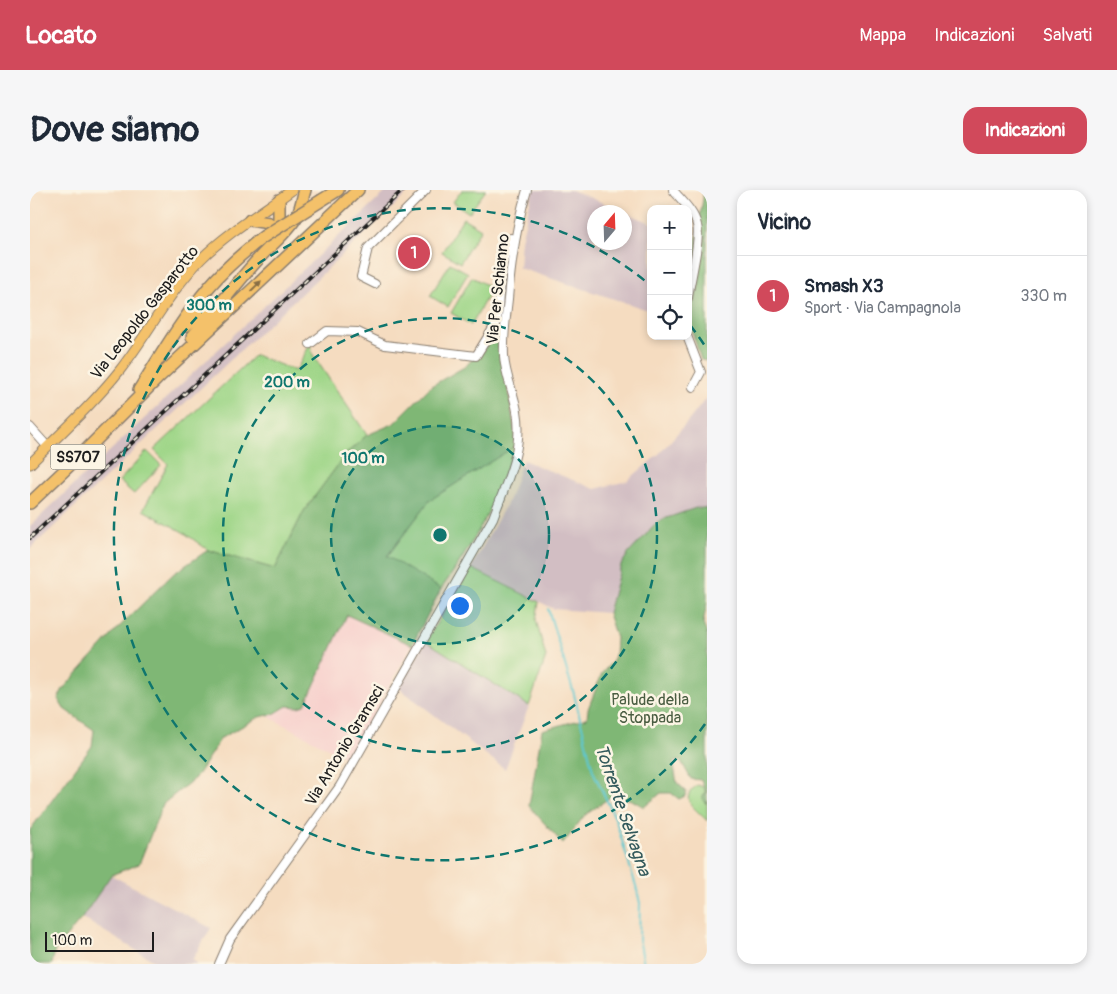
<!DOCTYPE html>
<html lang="it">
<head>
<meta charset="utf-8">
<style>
  body { margin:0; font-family:Pangolin,sans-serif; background:#f6f6f7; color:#1f2937 }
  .controls { position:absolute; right:15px; top:15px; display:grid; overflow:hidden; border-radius:10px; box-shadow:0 2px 8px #0003 }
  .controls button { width:45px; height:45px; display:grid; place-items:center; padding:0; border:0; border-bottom:1px solid #e0e1e3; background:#fff; color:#1f2937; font:25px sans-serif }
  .compass { position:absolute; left:557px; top:15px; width:45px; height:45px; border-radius:50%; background:#fff; box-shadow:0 2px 8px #0003; rotate:19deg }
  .scale { position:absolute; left:15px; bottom:12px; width:109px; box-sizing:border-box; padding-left:5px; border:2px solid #1c1c1c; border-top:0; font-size:14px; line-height:18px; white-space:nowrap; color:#1c1c1c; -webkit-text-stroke:4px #fcf5e5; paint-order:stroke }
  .you { position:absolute; left:429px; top:415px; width:18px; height:18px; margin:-12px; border:4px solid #fff; border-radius:50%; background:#1a73e8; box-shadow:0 0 0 8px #1a73e833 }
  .badge { display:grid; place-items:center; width:32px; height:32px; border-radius:50%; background:#d1495b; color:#fff; font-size:16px; font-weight:700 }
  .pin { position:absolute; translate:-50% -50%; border:2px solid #fff; box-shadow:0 1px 5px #0006 }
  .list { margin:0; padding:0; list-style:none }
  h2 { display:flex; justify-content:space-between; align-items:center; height:65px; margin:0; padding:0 20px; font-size:21px }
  h2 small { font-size:16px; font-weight:400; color:#747a83 }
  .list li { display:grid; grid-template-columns:32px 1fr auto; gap:15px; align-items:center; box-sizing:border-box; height:80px; padding:0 20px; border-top:1px solid #e0e1e3 }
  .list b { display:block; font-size:19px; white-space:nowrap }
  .list p { margin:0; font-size:16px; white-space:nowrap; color:#747a83 }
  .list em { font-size:16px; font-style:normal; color:#747a83 }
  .icon { flex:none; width:28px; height:28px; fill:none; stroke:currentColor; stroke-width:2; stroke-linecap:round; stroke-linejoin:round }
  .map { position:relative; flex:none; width:677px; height:774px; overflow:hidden; border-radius:15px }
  header { display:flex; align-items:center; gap:30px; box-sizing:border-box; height:70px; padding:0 25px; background:#d1495b; color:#fff }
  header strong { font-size:24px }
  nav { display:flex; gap:28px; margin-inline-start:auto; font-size:18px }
  .intro { display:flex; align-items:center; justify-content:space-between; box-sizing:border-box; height:120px; padding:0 30px }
  h1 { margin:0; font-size:35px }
  .button { padding:12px 22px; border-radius:15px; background:#d1495b; color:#fff; font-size:18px; font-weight:700 }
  main { display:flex; gap:30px; padding:0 30px }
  aside { flex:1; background:#fff; border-radius:15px; box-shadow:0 2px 8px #0003 }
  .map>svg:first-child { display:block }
  .built { fill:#f7d0cc }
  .industrial { fill:#d2bec3; fill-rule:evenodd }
  .green { fill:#9fd688; stroke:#5e7952 }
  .forest { fill:#7fb774; stroke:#4e6a48 }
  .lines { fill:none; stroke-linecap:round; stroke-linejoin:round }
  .stream { stroke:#5cc9d1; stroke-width:2 }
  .minor-casing { stroke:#887c6e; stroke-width:10 }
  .major-casing { stroke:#887c6e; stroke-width:11 }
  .highway-casing { stroke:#887c6e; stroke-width:14 }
  .minor { stroke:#fff; stroke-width:8 }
  .major { stroke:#f4c16b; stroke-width:9 }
  .highway { stroke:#f4c16b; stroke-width:11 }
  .rail-casing { stroke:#1c1c1c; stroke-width:4 }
  .rail { stroke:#fcf5e5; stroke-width:2; stroke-dasharray:5.5; stroke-linecap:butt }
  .highway-bridge-casing { stroke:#887c6e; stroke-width:14; stroke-linecap:butt }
  .highway-bridge { stroke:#f4c16b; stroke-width:11 }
  .oneway { fill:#886e44 }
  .ring { fill:none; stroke:#0f766e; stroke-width:2.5; stroke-dasharray:9 6 }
  .labels { text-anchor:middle; stroke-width:5; stroke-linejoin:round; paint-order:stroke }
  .shield { fill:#fcf5e5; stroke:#5f5d58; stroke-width:1 }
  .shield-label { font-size:15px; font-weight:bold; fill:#1c1c1c }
  .street-label { font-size:16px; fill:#1c1c1c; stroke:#fcf5e5 }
  .park-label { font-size:16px; fill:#4a5d42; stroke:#fcf5e5 }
  .water-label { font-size:18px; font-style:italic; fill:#32595b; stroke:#fcf5e5 }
  .centre { fill:#0f766e; stroke:#fcf5e5; stroke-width:2.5 }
  .ring-label { font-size:15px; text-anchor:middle; font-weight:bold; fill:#0f766e; stroke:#fcf5e5; stroke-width:5; stroke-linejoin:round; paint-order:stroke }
</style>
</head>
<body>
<header>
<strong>Locato</strong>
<nav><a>Mappa</a><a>Indicazioni</a><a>Salvati</a></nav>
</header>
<div class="intro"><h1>Dove siamo</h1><a class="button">Indicazioni</a></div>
<main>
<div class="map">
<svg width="677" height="774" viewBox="0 0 677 774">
  <rect width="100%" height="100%" fill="#fcf5e5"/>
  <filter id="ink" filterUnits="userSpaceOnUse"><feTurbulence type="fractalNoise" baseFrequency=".02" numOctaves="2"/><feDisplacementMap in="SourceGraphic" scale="10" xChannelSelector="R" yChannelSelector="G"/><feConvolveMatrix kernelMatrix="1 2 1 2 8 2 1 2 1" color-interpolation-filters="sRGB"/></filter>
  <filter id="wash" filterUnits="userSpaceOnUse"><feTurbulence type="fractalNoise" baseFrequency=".0096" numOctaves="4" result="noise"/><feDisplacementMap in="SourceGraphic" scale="20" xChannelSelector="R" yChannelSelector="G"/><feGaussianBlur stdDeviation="1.12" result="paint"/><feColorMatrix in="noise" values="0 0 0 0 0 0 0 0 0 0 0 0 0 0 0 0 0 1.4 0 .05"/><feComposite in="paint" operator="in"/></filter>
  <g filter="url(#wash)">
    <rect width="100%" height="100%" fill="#f5dcc0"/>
    <path class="built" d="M 317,424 L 382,455 L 319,569 L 237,526 L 244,524 L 257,516 L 268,517 L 275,514 Z"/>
    <g class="industrial">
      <path d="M 358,0 L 381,0 L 0,359 L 0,336 Z"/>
      <path d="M 503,0 L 542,0 L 621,33 L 621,121 L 489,78 L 491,50 ZM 594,22 L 594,52 L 564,52 L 564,22 Z"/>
      <path d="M 677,207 L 677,318 L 666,318 L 623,336 L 591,375 L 578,423 L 524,419 L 441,378 L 479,309 L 493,270 L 565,299 L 597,291 L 629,264 L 660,229 Z"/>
      <path d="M 396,451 L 499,516 L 475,579 L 369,498 Z"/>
      <path d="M 81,685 L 181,738 L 162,770 L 169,774 L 129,774 L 52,728 Z"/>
    </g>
    <g class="green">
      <path d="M 432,0 L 456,0 L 439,23 L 423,12 Z"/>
      <path d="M 433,28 L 451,39 L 430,73 L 412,62 Z"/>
      <path d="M 420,73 L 438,83 L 418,117 L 400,106 Z"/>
      <path d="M 442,87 L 462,98 L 441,135 L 421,123 Z"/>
      <path d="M 280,154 L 283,165 L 337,245 L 316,264 L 274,321 L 245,379 L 178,360 L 153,342 L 113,320 L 138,274 L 124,260 L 225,165 L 266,181 Z"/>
      <path d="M 487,255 C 476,275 470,296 461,316 C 447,346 430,372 411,399 L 357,367 L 400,310 Z"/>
      <path d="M 117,261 L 131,275 L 104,304 L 89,291 Z"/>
      <path d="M 441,378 L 509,412 L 506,430 L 516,467 L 499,516 L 396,451 Z"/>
      <path d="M 668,595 L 675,598 L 675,613 L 677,613 L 677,631 C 667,619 646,609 668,595 Z"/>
    </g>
    <g class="forest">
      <path d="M 673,0 L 677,0 L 677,171 L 671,170 L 658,128 L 658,95 L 673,9 Z"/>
      <path d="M 467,132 L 487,255 L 400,310 L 357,366 L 411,399 L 382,455 L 317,425 L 275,515 L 268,517 L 257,516 L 244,524 L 229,527 L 191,548 L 166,587 L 133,614 L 109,674 L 81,685 L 52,728 L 25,760 L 22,774 L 0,774 L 0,640 L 62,556 L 64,540 L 34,519 L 28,509 L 33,499 L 92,434 L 143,384 L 178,360 L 245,379 L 274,321 L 316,264 L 337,245 L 363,234 L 401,196 L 436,176 L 457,153 Z"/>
      <path d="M 666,318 L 677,318 L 677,412 L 673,434 L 677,444 L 677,613 L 673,611 L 673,606 L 676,603 L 671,590 L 661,589 L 651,571 L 643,572 L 647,593 L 656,601 L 655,606 L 649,609 L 641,603 L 631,603 L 614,617 L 602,610 L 583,605 L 554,626 L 533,654 L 499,616 L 512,540 L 557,528 L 558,519 L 572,483 L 583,471 L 585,465 L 586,448 L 578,423 L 591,375 L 598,364 L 613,348 L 623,336 L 631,330 Z"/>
    </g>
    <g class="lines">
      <path class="stream" d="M 518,419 L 544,504 L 563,581 L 585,628 L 606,696 L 610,713 L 609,749 L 614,774"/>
    </g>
  </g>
  <g filter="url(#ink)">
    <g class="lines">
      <g class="minor-casing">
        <g id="minor">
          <path d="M 643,0 C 651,10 664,21 667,35 C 671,49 660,91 658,108"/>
          <path d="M 345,94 L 331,87 L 338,58 L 396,0"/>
          <path d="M 657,146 L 671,182 L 663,197"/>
          <path d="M 280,154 L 297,141 L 328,142 L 355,155 L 446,166 L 467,132 L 471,76 L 481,48"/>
          <path d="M 0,237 L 17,256"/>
          <path d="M 189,774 L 200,749 L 310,596 L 463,328 C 476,293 494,259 487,221 C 484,203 475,185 474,166 C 473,147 476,127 478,109 C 481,71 486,36 497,0"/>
        </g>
      </g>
      <g class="major-casing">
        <path id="major" d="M 0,274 C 31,243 63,214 90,180 C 118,144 139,102 171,69 C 198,42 232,22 262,0"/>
      </g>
      <g class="highway-casing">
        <g id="highway">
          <path d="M 292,10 L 308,0"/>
          <path d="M 220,30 L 239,33 L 246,40"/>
          <path d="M 244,44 L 249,30 L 249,10"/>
          <path d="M 156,136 L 185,114"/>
          <path d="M 162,147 C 186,121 207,92 231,66 C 243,53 259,41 267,26 C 271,18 272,9 275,0"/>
          <path d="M 109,200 C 131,165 152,129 179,97 C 195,78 214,62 233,47"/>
          <path d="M 0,313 L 58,258 L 127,189 L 328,0"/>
        </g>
      </g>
      <use href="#minor" class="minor"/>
      <use href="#major" class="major"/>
      <use href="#highway" class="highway"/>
      <g class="rail-casing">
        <path id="rail" d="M 0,348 L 373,0"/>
      </g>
      <use href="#rail" class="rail"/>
      <g class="highway-bridge-casing">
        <path id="highway-bridge" d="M 233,47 L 292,10"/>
      </g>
      <use href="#highway-bridge" class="highway-bridge"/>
    </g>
    <defs><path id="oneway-solid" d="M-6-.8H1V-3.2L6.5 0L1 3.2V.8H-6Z" transform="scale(1.25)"/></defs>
    <use class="oneway" href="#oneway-solid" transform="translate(226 96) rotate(-44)"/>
  </g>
  <circle cx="410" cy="345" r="109" fill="#0f766e" fill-opacity=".12"/>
  <g class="ring">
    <circle cx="410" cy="345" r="109"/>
    <circle cx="410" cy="345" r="217"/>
    <path d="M675 534A326 326 0 1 1 620 95M660 135A326 326 0 0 1 675 156"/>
  </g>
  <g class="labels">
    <rect class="shield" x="20.5" y="254.5" width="55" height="25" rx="4"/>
    <g class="shield-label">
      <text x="48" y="272">SS707</text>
    </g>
    <g class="street-label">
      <text transform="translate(467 99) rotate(-84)" y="6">Via Per Schianno</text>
      <text transform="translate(114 122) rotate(-52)" y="6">Via Leopoldo Gasparotto</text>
      <text transform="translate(314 555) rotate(-59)" y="6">Via Antonio Gramsci</text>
    </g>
    <g class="park-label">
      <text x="620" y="515">Palude della<tspan x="620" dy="18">Stoppada</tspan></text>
    </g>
    <g class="water-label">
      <text transform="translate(593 620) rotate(71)" y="6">Torrente Selvagna</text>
    </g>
  </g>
  <circle cx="410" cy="345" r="8" class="centre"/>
  <g class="ring-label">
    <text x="179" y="120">300 m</text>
    <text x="257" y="197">200 m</text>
    <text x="333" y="273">100 m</text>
  </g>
</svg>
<div class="controls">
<button>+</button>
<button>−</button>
<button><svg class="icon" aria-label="locate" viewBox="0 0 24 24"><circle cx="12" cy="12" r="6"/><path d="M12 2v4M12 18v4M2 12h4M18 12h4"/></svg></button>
</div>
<svg class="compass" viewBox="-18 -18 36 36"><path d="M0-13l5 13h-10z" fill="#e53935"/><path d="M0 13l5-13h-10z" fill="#747a83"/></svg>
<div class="scale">100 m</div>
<div class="you"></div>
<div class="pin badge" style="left:384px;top:63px">1</div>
</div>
<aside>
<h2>Vicino<small></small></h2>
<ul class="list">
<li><span class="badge">1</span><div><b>Smash X3</b><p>Sport · Via Campagnola</p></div><em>330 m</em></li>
</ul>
</aside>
</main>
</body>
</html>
